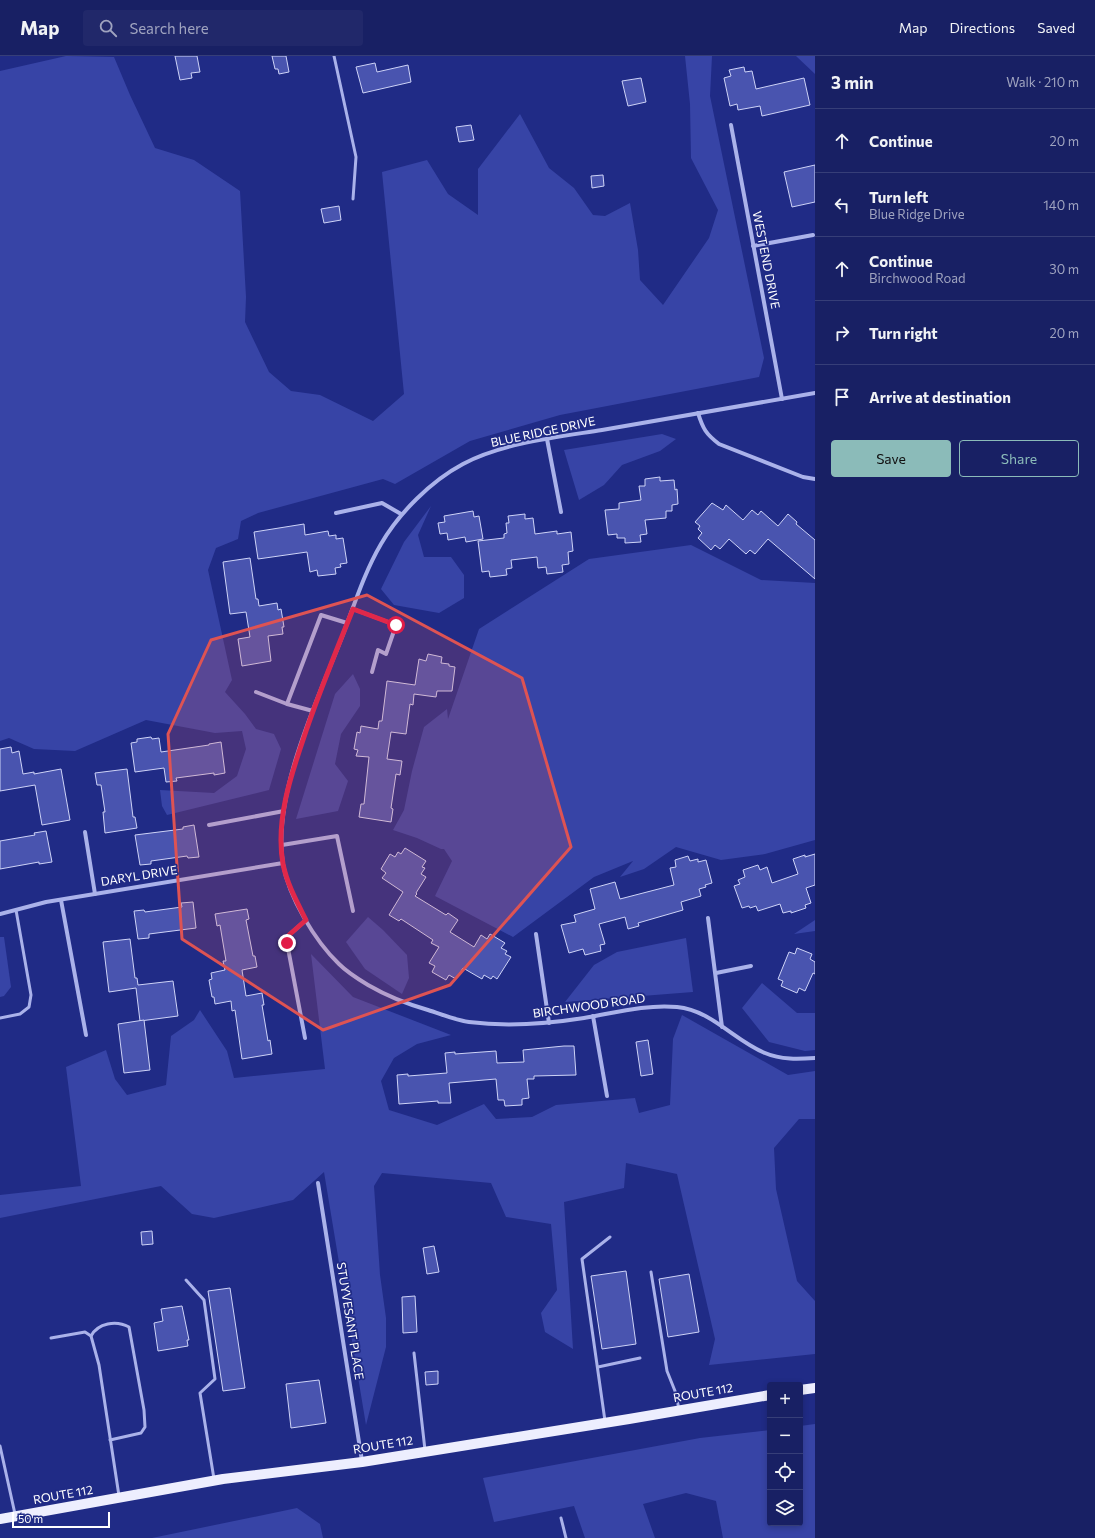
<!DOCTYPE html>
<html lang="en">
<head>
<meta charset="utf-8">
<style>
  body { margin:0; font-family:Commissioner,sans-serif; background:#21286a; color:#f1f3f6 }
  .controls { position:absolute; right:12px; bottom:12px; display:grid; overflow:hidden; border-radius:4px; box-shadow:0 2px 6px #0003 }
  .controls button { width:36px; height:36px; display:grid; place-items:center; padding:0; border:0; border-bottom:1px solid #363e78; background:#182064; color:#f1f3f6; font:20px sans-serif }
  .scale { position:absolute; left:12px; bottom:10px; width:98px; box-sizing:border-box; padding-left:4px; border:2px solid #fff; border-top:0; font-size:11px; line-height:14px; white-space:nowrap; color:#fff; -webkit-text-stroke:3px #202b86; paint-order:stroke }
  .stop { position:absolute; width:12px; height:12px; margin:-9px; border:3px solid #e11d48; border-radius:50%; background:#fff }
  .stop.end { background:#e11d48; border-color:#fff; box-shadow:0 1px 4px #0008 }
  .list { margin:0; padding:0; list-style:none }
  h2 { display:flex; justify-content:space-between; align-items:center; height:52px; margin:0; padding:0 16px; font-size:17px }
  h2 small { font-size:13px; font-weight:400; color:#9fa3bf }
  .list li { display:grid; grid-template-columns:26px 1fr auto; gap:12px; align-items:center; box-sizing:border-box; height:64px; padding:0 16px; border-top:1px solid #363e78 }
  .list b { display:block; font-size:15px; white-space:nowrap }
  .list p { margin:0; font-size:13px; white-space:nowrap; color:#9fa3bf }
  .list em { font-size:13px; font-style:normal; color:#9fa3bf }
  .actions { display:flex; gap:8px; padding:12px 16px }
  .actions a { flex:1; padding:9px 0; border:1px solid #8bbbb9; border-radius:4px; text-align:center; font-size:14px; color:#8bbbb9 }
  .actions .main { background:#8bbbb9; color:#111 }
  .icon { flex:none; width:22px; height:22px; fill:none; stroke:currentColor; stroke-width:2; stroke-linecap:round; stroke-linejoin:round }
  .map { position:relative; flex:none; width:815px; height:1482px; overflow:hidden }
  header { display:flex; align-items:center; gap:24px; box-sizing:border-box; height:56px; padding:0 20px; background:#182064; border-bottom:1px solid #363e78 }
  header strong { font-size:19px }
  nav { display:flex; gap:22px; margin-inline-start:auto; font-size:14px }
  .search { width:280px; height:36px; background:#21286a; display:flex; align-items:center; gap:10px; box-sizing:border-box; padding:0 14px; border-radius:4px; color:#9fa3bf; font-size:15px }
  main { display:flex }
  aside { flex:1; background:#182064 }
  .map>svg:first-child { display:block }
  .green { fill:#3744a6 }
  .building { fill:#4954af; stroke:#ced3f7 }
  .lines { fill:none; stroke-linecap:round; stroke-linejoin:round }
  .service { stroke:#aab2ea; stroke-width:3 }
  .minor { stroke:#aab2ea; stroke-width:4 }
  .primary { stroke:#edeefe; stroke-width:10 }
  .route { stroke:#e11d48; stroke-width:5 }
  .marked { fill:#de5353; fill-opacity:0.2; stroke:#de5353; stroke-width:3; stroke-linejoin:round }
  .labels { text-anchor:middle; stroke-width:3.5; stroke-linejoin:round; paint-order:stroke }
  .street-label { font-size:12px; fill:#fff; stroke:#202b86 }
</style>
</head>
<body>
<header>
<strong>Map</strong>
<div class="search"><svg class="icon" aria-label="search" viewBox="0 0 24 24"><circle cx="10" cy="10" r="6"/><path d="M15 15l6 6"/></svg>Search here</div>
<nav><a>Map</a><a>Directions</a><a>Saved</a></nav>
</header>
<main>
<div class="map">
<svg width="815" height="1482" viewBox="0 0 815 1482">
  <rect width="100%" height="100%" fill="#202b86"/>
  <g class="green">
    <path d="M 66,0 L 114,1 L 130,39 L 155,92 L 194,104 L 240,135 L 246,241 L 245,266 L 269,316 L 291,335 L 320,339 L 373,365 L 404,338 L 382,116 L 427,104 L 448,138 L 478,159 L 478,113 L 520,58 L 549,112 L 574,132 L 593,159 L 605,160 L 630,147 L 638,194 L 640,224 L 663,249 L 709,182 L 718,154 L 691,102 L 690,48 L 685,0 L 712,0 L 710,40 L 764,302 L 759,321 L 560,359 L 470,385 L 395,428 L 383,423 L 258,457 L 241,465 L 238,483 L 216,492 L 208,514 L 232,624 L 225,636 L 245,658 L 256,673 L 274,678 L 281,693 L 269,734 L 167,759 L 162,750 L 160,734 L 214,737 L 237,720 L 246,693 L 242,675 L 215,677 L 146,664 L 75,695 L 34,693 L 9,682 L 0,685 L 0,15 Z"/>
    <path d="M 796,0 L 815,0 L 815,18 Z"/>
    <path d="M 662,378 L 676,383 L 660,395 L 622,409 L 604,429 L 579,444 L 564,394 Z"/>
    <path d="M 431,450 L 418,479 L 424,501 L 451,501 L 464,519 L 464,542 L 439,557 L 394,549 L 381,533 L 404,486 Z"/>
    <path d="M 691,489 L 761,524 L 815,527 L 815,784 L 765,798 L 721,804 L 676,791 L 644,813 L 620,821 L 633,805 L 594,821 L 513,881 L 435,840 L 452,805 L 444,793 L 441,793 L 417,782 L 393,774 L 404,754 L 412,715 L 424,671 L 447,653 L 448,663 L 479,573 L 589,503 Z"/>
    <path d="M 353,618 L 360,633 L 360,650 L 341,678 L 335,708 L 348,725 L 338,755 L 296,763 L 335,638 Z"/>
    <path d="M 368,861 L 383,874 L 407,899 L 409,922 L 402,938 L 365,913 L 346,886 Z"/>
    <path d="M 815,864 L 815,875 L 794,878 Z"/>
    <path d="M 0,881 L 4,881 L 11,931 L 4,940 L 0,941 Z"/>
    <path d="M 686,882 L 693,936 L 565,946 L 594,909 L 617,896 Z"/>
    <path d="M 311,898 L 353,941 L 451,979 L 417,988 L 394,1002 L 381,1025 L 389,1054 L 437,1069 L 484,1048 L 496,1063 L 532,1061 L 556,1049 L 635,1042 L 639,1057 L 670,1049 L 673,983 L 682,959 L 788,1019 L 815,1015 L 815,1063 L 799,1063 L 774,1092 L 776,1133 L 797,1225 L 815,1245 L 815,1298 L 709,1309 L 715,1283 L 677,1118 L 626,1107 L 624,1132 L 564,1146 L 573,1293 L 545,1276 L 541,1257 L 557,1234 L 551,1168 L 506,1161 L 491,1127 L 382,1117 L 374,1130 L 380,1219 L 386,1262 L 386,1291 L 366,1369 L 324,1116 L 293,1144 L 214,1162 L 192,1158 L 161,1130 L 0,1162 L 0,1139 L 81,1130 L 66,1011 L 106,994 L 115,1023 L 127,1039 L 166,1029 L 171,980 L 194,964 L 200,954 L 227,995 L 234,1022 L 325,1013 Z"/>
    <path d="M 762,927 L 797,957 L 815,957 L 815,994 L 805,995 L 769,986 L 742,952 Z"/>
    <path d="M 815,1368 L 815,1482 L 723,1482 L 716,1445 L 686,1437 L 643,1448 L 655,1482 L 585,1482 L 574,1450 L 494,1466 L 483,1422 L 700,1382 L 770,1374 L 770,1467 L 800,1467 L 800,1370 Z"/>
    <path d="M 297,1452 L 320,1468 L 323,1482 L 152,1482 Z"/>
  </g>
  <g class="building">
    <path d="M 175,0 L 197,0 L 200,16 L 191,17 L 192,22 L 180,24 Z"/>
    <path d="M 272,0 L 286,0 L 289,16 L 279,18 L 278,13 L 275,13 Z"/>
    <path d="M 375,7 L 377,16 L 408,9 L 411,26 L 363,37 L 356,11 Z"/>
    <path d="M 744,11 L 745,16 L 752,15 L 756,33 L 804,22 L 810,49 L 762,60 L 760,50 L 738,54 L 737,48 L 730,50 L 724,22 L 731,20 L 729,14 Z"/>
    <path d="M 641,22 L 646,46 L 628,50 L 622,25 Z"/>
    <path d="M 471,69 L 474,84 L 459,86 L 456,71 Z"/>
    <path d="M 815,109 L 815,146 L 792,151 L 784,116 Z"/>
    <path d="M 603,119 L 604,130 L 592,132 L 591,120 Z"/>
    <path d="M 339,150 L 341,164 L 324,167 L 321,153 Z"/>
    <path d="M 660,421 L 660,425 L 674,424 L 675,434 L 677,433 L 678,448 L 672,449 L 672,455 L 666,455 L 666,462 L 645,464 L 647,478 L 640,479 L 641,486 L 625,487 L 625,482 L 617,482 L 617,478 L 608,479 L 605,454 L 619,453 L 619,447 L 641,444 L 639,430 L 645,430 L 645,423 Z"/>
    <path d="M 712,447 L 723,454 L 726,449 L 743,464 L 752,454 L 758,459 L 761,455 L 778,470 L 788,458 L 797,466 L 796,468 L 815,484 L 815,523 L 768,483 L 755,498 L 750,494 L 746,498 L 729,483 L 720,493 L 715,489 L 711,494 L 698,482 L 702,477 L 698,473 L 700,470 L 695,466 Z"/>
    <path d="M 473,455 L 474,461 L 479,460 L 483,483 L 466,486 L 465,481 L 448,484 L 447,477 L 440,478 L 438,467 L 445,466 L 444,460 Z"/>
    <path d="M 525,458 L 525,463 L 533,462 L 535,478 L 557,475 L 557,478 L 571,476 L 573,495 L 568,496 L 569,508 L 562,509 L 563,516 L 547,518 L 546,511 L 538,512 L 537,501 L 511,504 L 512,512 L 506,513 L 507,519 L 490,521 L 489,515 L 482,516 L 478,485 L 504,482 L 504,478 L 507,477 L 506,467 L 509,467 L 508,460 Z"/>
    <path d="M 304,468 L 305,479 L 328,475 L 329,480 L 336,479 L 336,483 L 343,482 L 347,507 L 340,508 L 341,511 L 335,512 L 336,518 L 318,520 L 317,514 L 310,516 L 307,496 L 258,503 L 254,476 Z"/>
    <path d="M 250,502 L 256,543 L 258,543 L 259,550 L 277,547 L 278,554 L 281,553 L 284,571 L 282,571 L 283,578 L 268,580 L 271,605 L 242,610 L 238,583 L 250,581 L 246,556 L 230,558 L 223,506 Z"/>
    <path d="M 428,598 L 442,601 L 441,607 L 449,608 L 449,610 L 455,611 L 452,635 L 437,635 L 436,641 L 414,638 L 413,649 L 410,648 L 406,678 L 391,676 L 387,703 L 402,705 L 400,719 L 396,718 L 391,752 L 393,753 L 391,766 L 359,761 L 361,748 L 364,748 L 369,701 L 356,700 L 358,694 L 354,693 L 357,676 L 360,677 L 361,670 L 378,673 L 379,665 L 382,665 L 387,625 L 415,629 L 419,603 L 426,605 Z"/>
    <path d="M 151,681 L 152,683 L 159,682 L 161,696 L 209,689 L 209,688 L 221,686 L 225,717 L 214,719 L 214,717 L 176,722 L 177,725 L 166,726 L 164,712 L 135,716 L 131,687 L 137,686 L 137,683 Z"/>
    <path d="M 11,691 L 12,697 L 19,695 L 23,718 L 34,716 L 34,718 L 61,713 L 70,764 L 42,769 L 35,729 L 0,735 L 0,693 Z"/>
    <path d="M 127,713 L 133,761 L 135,761 L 137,772 L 105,777 L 103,756 L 105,756 L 101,729 L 97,729 L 95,717 Z"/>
    <path d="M 194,769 L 199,801 L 188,802 L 187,800 L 151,805 L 151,808 L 140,809 L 135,779 L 183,773 L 183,771 Z"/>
    <path d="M 46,775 L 52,806 L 39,808 L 39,806 L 0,813 L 0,785 L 35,779 L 34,777 Z"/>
    <path d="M 405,792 L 426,805 L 422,811 L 425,812 L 421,818 L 426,821 L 416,837 L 417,838 L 415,840 L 446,859 L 448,857 L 458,864 L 450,876 L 474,891 L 481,879 L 487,883 L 490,878 L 505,887 L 501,892 L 507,895 L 505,898 L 511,901 L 497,923 L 493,920 L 491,923 L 484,919 L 482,923 L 463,912 L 456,923 L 449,919 L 446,924 L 432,916 L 435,910 L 429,907 L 439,891 L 431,887 L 433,884 L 401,863 L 399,865 L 389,859 L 403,836 L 382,822 L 386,817 L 381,813 L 390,798 L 395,801 L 398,796 L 401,798 Z"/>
    <path d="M 815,798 L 815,829 L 806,832 L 811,847 L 805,849 L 806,852 L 791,857 L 791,855 L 783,857 L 780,848 L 758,855 L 756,850 L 750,852 L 749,850 L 742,852 L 734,830 L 740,828 L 738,824 L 745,821 L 743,814 L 758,809 L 760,814 L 767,811 L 772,827 L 798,818 L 793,803 L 805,799 L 805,801 Z"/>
    <path d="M 688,800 L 690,805 L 698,803 L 698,806 L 706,804 L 712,827 L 705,829 L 706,831 L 699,833 L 701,840 L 681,846 L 683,854 L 638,867 L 639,870 L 628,873 L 625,861 L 599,868 L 605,888 L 600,889 L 601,895 L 585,899 L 583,893 L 569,897 L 561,869 L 576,866 L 574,859 L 595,853 L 590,833 L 615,826 L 620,843 L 674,829 L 670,812 L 676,811 L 675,804 Z"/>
    <path d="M 193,846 L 196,872 L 149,878 L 149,882 L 138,883 L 134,855 L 144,854 L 145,856 L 182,851 L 181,847 Z"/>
    <path d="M 247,853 L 249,863 L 246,864 L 253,900 L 255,900 L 257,911 L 242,914 L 246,940 L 262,937 L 264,949 L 262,949 L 268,985 L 270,984 L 272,998 L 242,1003 L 235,954 L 232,955 L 231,945 L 215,948 L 214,941 L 212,941 L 209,924 L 212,923 L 211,917 L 225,914 L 223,905 L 226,905 L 220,869 L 217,870 L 215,858 Z"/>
    <path d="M 130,883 L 135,922 L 137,922 L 138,929 L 173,925 L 178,960 L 140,965 L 136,932 L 109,936 L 103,886 Z"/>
    <path d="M 797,892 L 812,898 L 810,903 L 815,906 L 815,918 L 813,917 L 805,935 L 799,932 L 797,937 L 781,930 L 783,925 L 778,923 L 789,896 L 795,898 Z"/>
    <path d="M 144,964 L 150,1014 L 124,1017 L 118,968 Z"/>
    <path d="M 648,984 L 653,1018 L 641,1020 L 636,986 Z"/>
    <path d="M 564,990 L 574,990 L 576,1019 L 534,1020 L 534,1023 L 527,1023 L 529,1042 L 522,1043 L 522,1049 L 505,1050 L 504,1044 L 498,1044 L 496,1023 L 449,1027 L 451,1047 L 438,1047 L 438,1045 L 399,1048 L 397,1019 L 408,1018 L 408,1020 L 447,1017 L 445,997 L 455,996 L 455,998 L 496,995 L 497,1007 L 524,1006 L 523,994 Z"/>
    <path d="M 152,1175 L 153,1188 L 142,1189 L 141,1176 Z"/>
    <path d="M 434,1190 L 439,1216 L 427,1218 L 423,1192 Z"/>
    <path d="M 626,1215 L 636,1288 L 602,1293 L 591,1220 Z"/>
    <path d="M 689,1218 L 699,1276 L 668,1281 L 659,1223 Z"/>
    <path d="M 230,1232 L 245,1332 L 223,1335 L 208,1235 Z"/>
    <path d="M 415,1240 L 417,1276 L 403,1277 L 402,1241 Z"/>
    <path d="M 182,1250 L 189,1284 L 187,1284 L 188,1290 L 158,1295 L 154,1267 L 163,1265 L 161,1253 Z"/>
    <path d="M 438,1315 L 438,1328 L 426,1329 L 425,1316 Z"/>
    <path d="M 319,1324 L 326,1367 L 291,1372 L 286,1328 Z"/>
  </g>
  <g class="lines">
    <g class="service">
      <path d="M 334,0 L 356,101 L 353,143"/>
      <path d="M 0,962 L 20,958 L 29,951 L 31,939 L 16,854"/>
      <path d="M 651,1216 L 667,1315 L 675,1335 L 679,1353"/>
      <path d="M 186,1224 L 204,1244 L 215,1323 L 200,1337 L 214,1423"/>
      <path d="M 91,1280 C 98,1267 116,1264 129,1271 L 144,1354 L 145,1371 L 141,1377 L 110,1384"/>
      <path d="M 51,1282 L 85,1276 L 91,1280 L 99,1309 L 119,1440"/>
      <path d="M 414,1297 L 425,1394"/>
      <path d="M 598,1311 L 640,1302"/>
      <path d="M 605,1365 L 582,1203 L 610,1181"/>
      <path d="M 0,1390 L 15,1458"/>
      <path d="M 561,1462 L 566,1482"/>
    </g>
    <g class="minor">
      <path d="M 731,69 L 782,343"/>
      <path d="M 753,190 L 813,179"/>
      <path d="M 815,337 C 744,350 673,362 602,374 C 558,381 502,387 463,408 C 431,425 399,457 381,488 C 364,517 354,550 342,581 C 317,645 272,739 283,808 C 289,842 315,885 339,908 C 347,916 358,923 368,929 C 387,940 407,948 428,954 C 441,958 455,964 469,966 C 508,971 546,968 584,962 C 614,957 646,948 677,951 C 711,954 735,985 765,997 C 781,1004 799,1003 815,1002"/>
      <path d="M 698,357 C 703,373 706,378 719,388 L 803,421 L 815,423"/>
      <path d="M 547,383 L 561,456"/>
      <path d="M 336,457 L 382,447 L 401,458"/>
      <path d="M 353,553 L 396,569 L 386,598 L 378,594 L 372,616"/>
      <path d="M 256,636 L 287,648 L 313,655"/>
      <path d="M 287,648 L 321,559 L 347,567"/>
      <path d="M 209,769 L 284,755"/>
      <path d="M 85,776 L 95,838"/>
      <path d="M 282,789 L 337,780 L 353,855"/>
      <path d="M 61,844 L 86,979"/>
      <path d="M 0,858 L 46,846 L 283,807"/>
      <path d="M 708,862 L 722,971"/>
      <path d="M 536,878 L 549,967"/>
      <path d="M 716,917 L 751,910"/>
      <path d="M 593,960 L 607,1040"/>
      <path d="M 305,982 L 287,887 L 289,879 L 306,864"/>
      <path d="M 318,1127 L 362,1405"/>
    </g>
    <g class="primary">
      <path d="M 800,1334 L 815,1332"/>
      <path d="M 0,1463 L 223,1423 L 362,1406 L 629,1363 L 770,1339"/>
    </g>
  </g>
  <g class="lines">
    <path class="route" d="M 287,887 L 289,879 L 306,864 C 297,846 287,828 283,808 C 275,763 292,716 306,675 C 320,634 337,593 353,553 L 396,569"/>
  </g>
  <path class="marked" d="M 367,539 L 522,622 L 571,791 L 450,929 L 323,974 L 182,883 L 168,678 L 211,584 Z"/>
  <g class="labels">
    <g class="street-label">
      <text transform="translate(766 204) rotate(79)" y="4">WEST END DRIVE</text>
      <text transform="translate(543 376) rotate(-12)" y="4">BLUE RIDGE DRIVE</text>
      <text transform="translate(139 820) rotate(-9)" y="4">DARYL DRIVE</text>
      <text transform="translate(589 950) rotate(-8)" y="4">BIRCHWOOD ROAD</text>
      <text transform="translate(350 1265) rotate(81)" y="4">STUYVESANT PLACE</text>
      <text transform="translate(703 1337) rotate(-10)" y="4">ROUTE 112</text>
      <text transform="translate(383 1389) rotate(-9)" y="4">ROUTE 112</text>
      <text transform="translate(63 1439) rotate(-10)" y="4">ROUTE 112</text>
    </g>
  </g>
</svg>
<div class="controls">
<button>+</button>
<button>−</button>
<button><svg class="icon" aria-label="locate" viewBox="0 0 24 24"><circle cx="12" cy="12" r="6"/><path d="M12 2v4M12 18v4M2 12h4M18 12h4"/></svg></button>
<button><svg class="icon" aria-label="layers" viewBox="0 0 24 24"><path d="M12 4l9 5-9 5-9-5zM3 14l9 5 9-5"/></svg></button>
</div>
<div class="scale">50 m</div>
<div class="stop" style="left:396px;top:569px"></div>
<div class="stop end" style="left:287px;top:887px"></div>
</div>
<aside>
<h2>3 min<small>Walk · 210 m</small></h2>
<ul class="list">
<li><svg class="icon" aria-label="ahead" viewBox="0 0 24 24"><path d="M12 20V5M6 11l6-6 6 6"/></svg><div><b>Continue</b></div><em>20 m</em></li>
<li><svg class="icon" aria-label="left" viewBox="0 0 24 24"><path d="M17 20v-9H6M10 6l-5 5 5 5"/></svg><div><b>Turn left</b><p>Blue Ridge Drive</p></div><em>140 m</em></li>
<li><svg class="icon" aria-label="ahead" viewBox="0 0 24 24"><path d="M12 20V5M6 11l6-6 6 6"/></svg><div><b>Continue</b><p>Birchwood Road</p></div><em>30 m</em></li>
<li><svg class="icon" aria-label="right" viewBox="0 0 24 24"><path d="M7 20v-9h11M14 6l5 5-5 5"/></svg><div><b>Turn right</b></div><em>20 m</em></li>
<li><svg class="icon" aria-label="arrive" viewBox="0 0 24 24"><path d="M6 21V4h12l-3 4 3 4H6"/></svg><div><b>Arrive at destination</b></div></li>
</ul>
<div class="actions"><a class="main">Save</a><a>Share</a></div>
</aside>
</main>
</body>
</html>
